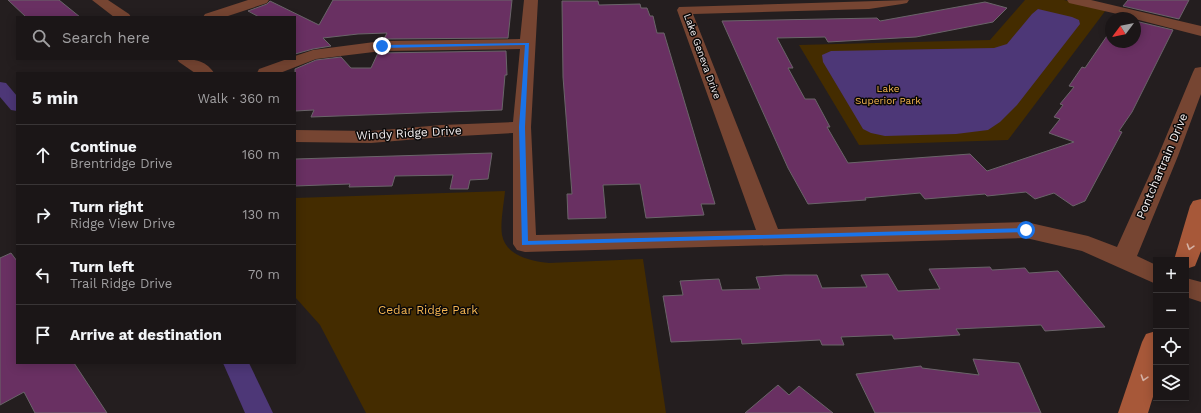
<!DOCTYPE html>
<html lang="en">
<head>
<meta charset="utf-8">
<style>
  body { margin:0; font-family:"Work Sans",sans-serif; background:#282324; color:#f1f3f6 }
  .controls { position:absolute; right:12px; bottom:12px; display:grid; overflow:hidden; border-radius:0px; box-shadow:0 2px 10px #0003 }
  .controls button { width:36px; height:36px; display:grid; place-items:center; padding:0; border:0; border-bottom:1px solid #393536; background:#1b1617; color:#f1f3f6; font:20px sans-serif }
  .compass { position:absolute; left:1105px; top:12px; width:36px; height:36px; border-radius:50%; background:#1b1617; box-shadow:0 2px 10px #0003; rotate:238deg }
  .stop { position:absolute; width:12px; height:12px; margin:-9px; border:3px solid #1a73e8; border-radius:50%; background:#fff }
  .stop.end { background:#1a73e8; border-color:#fff; box-shadow:0 1px 4px #0008 }
  .list { margin:0; padding:0; list-style:none }
  h2 { display:flex; justify-content:space-between; align-items:center; height:52px; margin:0; padding:0 16px; font-size:17px }
  h2 small { font-size:13px; font-weight:400; color:#a09fa1 }
  .list li { display:grid; grid-template-columns:26px 1fr auto; gap:12px; align-items:center; box-sizing:border-box; height:60px; padding:0 16px; border-top:1px solid #393536 }
  .list b { display:block; font-size:15px; white-space:nowrap }
  .list p { margin:0; font-size:13px; white-space:nowrap; color:#a09fa1 }
  .list em { font-size:13px; font-style:normal; color:#a09fa1 }
  .icon { flex:none; width:22px; height:22px; fill:none; stroke:currentColor; stroke-width:2; stroke-linecap:round; stroke-linejoin:round }
  .map { position:relative; flex:none; width:1201px; height:413px; overflow:hidden }
  .search { position:absolute; background:#1b1617; box-shadow:0 2px 10px #0003; left:16px; top:16px; width:280px; height:44px; display:flex; align-items:center; gap:10px; box-sizing:border-box; padding:0 14px; border-radius:0px; color:#a09fa1; font-size:15px }
  .panel { position:absolute; background:#1b1617; box-shadow:0 2px 10px #0003; left:16px; top:72px; width:280px; height:292px; border-radius:0px }
  .map>svg:first-child { display:block }
  .green { fill:#442c00 }
  .water { fill:#4d3777 }
  .lines { fill:none; stroke-linecap:round; stroke-linejoin:round }
  .canal { fill:#4d3777; fill-rule:evenodd }
  .building { fill:#693062; stroke:#6a6469 }
  .minor { fill:#764532; fill-rule:evenodd }
  .secondary { fill:#a75839; fill-rule:evenodd }
  .oneway { stroke:#d5b2a6 }
  .route { fill:#1a73e8 }
  .labels { text-anchor:middle; stroke-width:3; stroke-linejoin:round; paint-order:stroke }
  .far-street-label { font-size:10px; fill:#f3eeef; stroke:#0b0909 }
  .far-park-label { font-size:10px; fill:#f4b552; stroke:#0b0909 }
  .street-label { font-size:12px; fill:#f3eeef; stroke:#0b0909 }
  .park-label { font-size:12px; fill:#f4b552; stroke:#0b0909 }
</style>
</head>
<body>
<div class="map">
<svg width="1201" height="413" viewBox="0 0 1201 413">
  <rect width="100%" height="100%" fill="#241e1f"/>
  <g class="green">
    <path d="M 1025,0 L 1064,0 L 1106,10 L 1008,140 L 859,145 L 799,45 L 990,40 Z"/>
    <path d="M 505,191 C 504,203 500,223 502,235 C 506,256 531,261 549,263 L 643,259 L 666,413 L 366,413 L 320,325 L 295,297 L 295,198 Z"/>
  </g>
  <path class="water" d="M 1038,9 L 1072,17 L 1079,20 L 1080,24 L 1017,105 L 1000,122 L 988,130 L 956,134 L 885,136 L 871,133 L 863,129 L 823,62 L 822,55 L 831,51 L 994,48 L 1007,44 L 1032,14 Z"/>
  <g class="lines">
    <g class="canal">
      <path d="M 0,82 L 6,83 L 17,96 L 17,111 L 11,110 L 0,97 Z"/>
      <path d="M 223,363 L 249,363 L 273,413 L 245,413 Z"/>
    </g>
  </g>
  <g class="building">
    <path d="M 8,0 L 59,0 L 80,17 L 26,17 Z"/>
    <path d="M 333,0 L 512,0 L 508,38 L 384,39 L 387,33 L 358,34 L 323,38 L 331,46 L 313,49 L 295,54 L 295,17 L 259,17 L 248,11 L 267,4 L 270,1 L 319,25 Z"/>
    <path d="M 1128,0 L 1189,0 L 1179,19 L 1123,6 Z"/>
    <path d="M 562,1 L 598,1 L 599,5 L 640,4 L 641,8 L 647,8 L 650,16 L 653,16 L 657,33 L 664,33 L 715,204 L 701,204 L 704,215 L 646,218 L 640,184 L 603,185 L 606,218 L 568,219 L 567,194 L 572,194 L 563,77 Z"/>
    <path d="M 985,2 L 1007,8 L 993,22 L 916,37 L 828,42 L 825,37 L 777,38 L 793,68 L 788,68 L 805,99 L 815,99 L 830,127 L 827,127 L 848,163 L 970,154 L 987,171 L 1074,142 L 1049,133 L 1060,119 L 1054,117 L 1063,105 L 1060,104 L 1074,87 L 1069,86 L 1082,67 L 1085,68 L 1111,30 L 1111,42 L 1135,42 L 1135,21 L 1173,30 L 1132,112 L 1119,131 L 1122,132 L 1085,201 L 1073,206 L 1054,193 L 1035,199 L 1026,192 L 987,196 L 985,194 L 925,199 L 920,193 L 865,198 L 866,200 L 808,204 L 788,168 L 722,21 L 877,18 L 880,21 Z"/>
    <path d="M 506,51 L 507,75 L 505,75 L 502,110 L 311,117 L 314,110 L 295,111 L 295,69 L 316,60 L 341,57 L 351,68 L 371,68 L 378,53 Z"/>
    <path d="M 492,153 L 488,179 L 470,180 L 468,189 L 450,189 L 453,175 L 395,176 L 392,186 L 349,187 L 350,184 L 295,186 L 295,159 Z"/>
    <path d="M 11,253 L 17,261 L 17,363 L 74,363 L 107,413 L 35,413 L 24,392 L 0,405 L 0,258 Z"/>
    <path d="M 990,267 L 992,270 L 1025,268 L 1029,273 L 1058,271 L 1105,327 L 1045,331 L 1041,325 L 956,329 L 960,335 L 894,339 L 892,335 L 841,337 L 844,345 L 822,345 L 820,340 L 742,344 L 741,339 L 671,342 L 663,296 L 683,295 L 680,281 L 719,279 L 722,290 L 760,289 L 756,277 L 785,275 L 817,275 L 822,288 L 867,287 L 861,275 L 888,274 L 898,291 L 940,289 L 929,269 Z"/>
    <path d="M 973,359 L 1019,363 L 1041,413 L 875,413 L 856,374 L 921,366 L 922,368 L 979,375 Z"/>
    <path d="M 778,385 L 789,395 L 799,386 L 833,413 L 745,413 Z"/>
  </g>
  <g class="lines">
    <g class="minor">
      <path d="M 92,0 L 108,0 L 129,14 L 131,17 L 114,17 Z"/>
      <path d="M 248,0 L 269,0 L 267,3 L 225,17 L 203,17 L 205,14 Z"/>
      <path d="M 524,0 L 538,0 L 531,127 L 536,235 L 756,230 L 677,10 L 679,7 L 909,0 L 907,3 L 902,4 L 869,9 L 693,14 L 778,229 L 1026,222 L 1088,236 L 1117,247 L 1158,156 L 1193,72 L 1195,68 L 1201,67 L 1201,94 L 1178,156 L 1137,256 L 1156,265 L 1156,284 L 1082,251 L 1026,238 L 525,252 L 517,250 L 513,244 L 513,133 L 442,137 L 371,143 L 295,142 L 295,130 L 371,131 L 442,125 L 513,122 L 520,49 L 382,51 L 316,59 L 280,73 L 257,73 L 259,69 L 287,59 L 295,59 L 295,56 L 313,50 L 382,41 L 520,39 Z"/>
      <path d="M 1067,0 L 1091,0 L 1201,26 L 1201,36 L 1135,19 L 1135,18 L 1069,3 Z"/>
      <path d="M 177,59 C 192,59 205,59 214,73 L 195,73 L 179,62 Z"/>
      <path d="M 1186,278 L 1201,282 L 1201,302 L 1186,297 Z"/>
    </g>
    <g class="secondary">
      <path d="M 1201,199 L 1201,251 L 1195,266 L 1186,269 L 1186,260 L 1174,260 L 1190,206 L 1193,201 Z"/>
      <path d="M 1156,331 L 1156,387 L 1148,413 L 1118,413 L 1142,342 L 1146,334 Z"/>
    </g>
  </g>
  <defs><path id="oneway-chevron" d="M-2-3.5L2.5 0L-2 3.5" fill="none" stroke-width="1.6" stroke-linecap="round" stroke-linejoin="round"/></defs>
  <g class="oneway">
    <use href="#oneway-chevron" transform="translate(1190 247) rotate(108)"/>
    <use href="#oneway-chevron" transform="translate(1144 378) rotate(108)"/>
  </g>
  <path class="route" d="M 529,43 L 525,127 L 528,241 L 1026,228 L 1030,230 L 1026,232 L 522,245 L 519,127 L 525,45 L 382,48 L 380,46 L 382,45 Z"/>
  <g class="labels">
    <g class="far-street-label">
      <text transform="translate(703 56) rotate(70)" y="4">Lake Geneva Drive</text>
    </g>
    <g class="far-park-label">
      <text x="888" y="92">Lake<tspan x="888" dy="12">Superior Park</tspan></text>
    </g>
    <g class="street-label">
      <text transform="translate(409 133) rotate(-3)" y="4">Windy Ridge Drive</text>
      <text transform="translate(1162 166) rotate(-67)" y="4">Pontchartrain Drive</text>
    </g>
    <g class="park-label">
      <text x="428" y="314">Cedar Ridge Park</text>
    </g>
  </g>
</svg>
<div class="controls">
<button>+</button>
<button>−</button>
<button><svg class="icon" aria-label="locate" viewBox="0 0 24 24"><circle cx="12" cy="12" r="6"/><path d="M12 2v4M12 18v4M2 12h4M18 12h4"/></svg></button>
<button><svg class="icon" aria-label="layers" viewBox="0 0 24 24"><path d="M12 4l9 5-9 5-9-5zM3 14l9 5 9-5"/></svg></button>
</div>
<svg class="compass" viewBox="-18 -18 36 36"><path d="M0-13l5 13h-10z" fill="#e53935"/><path d="M0 13l5-13h-10z" fill="#a09fa1"/></svg>
<div class="stop" style="left:1026px;top:230px"></div>
<div class="stop end" style="left:382px;top:46px"></div>
<div class="search"><svg class="icon" aria-label="search" viewBox="0 0 24 24"><circle cx="10" cy="10" r="6"/><path d="M15 15l6 6"/></svg>Search here</div>
<section class="panel">
<h2>5 min<small>Walk · 360 m</small></h2>
<ul class="list">
<li><svg class="icon" aria-label="ahead" viewBox="0 0 24 24"><path d="M12 20V5M6 11l6-6 6 6"/></svg><div><b>Continue</b><p>Brentridge Drive</p></div><em>160 m</em></li>
<li><svg class="icon" aria-label="right" viewBox="0 0 24 24"><path d="M7 20v-9h11M14 6l5 5-5 5"/></svg><div><b>Turn right</b><p>Ridge View Drive</p></div><em>130 m</em></li>
<li><svg class="icon" aria-label="left" viewBox="0 0 24 24"><path d="M17 20v-9H6M10 6l-5 5 5 5"/></svg><div><b>Turn left</b><p>Trail Ridge Drive</p></div><em>70 m</em></li>
<li><svg class="icon" aria-label="arrive" viewBox="0 0 24 24"><path d="M6 21V4h12l-3 4 3 4H6"/></svg><div><b>Arrive at destination</b></div></li>
</ul>
</section>
</div>
</body>
</html>
